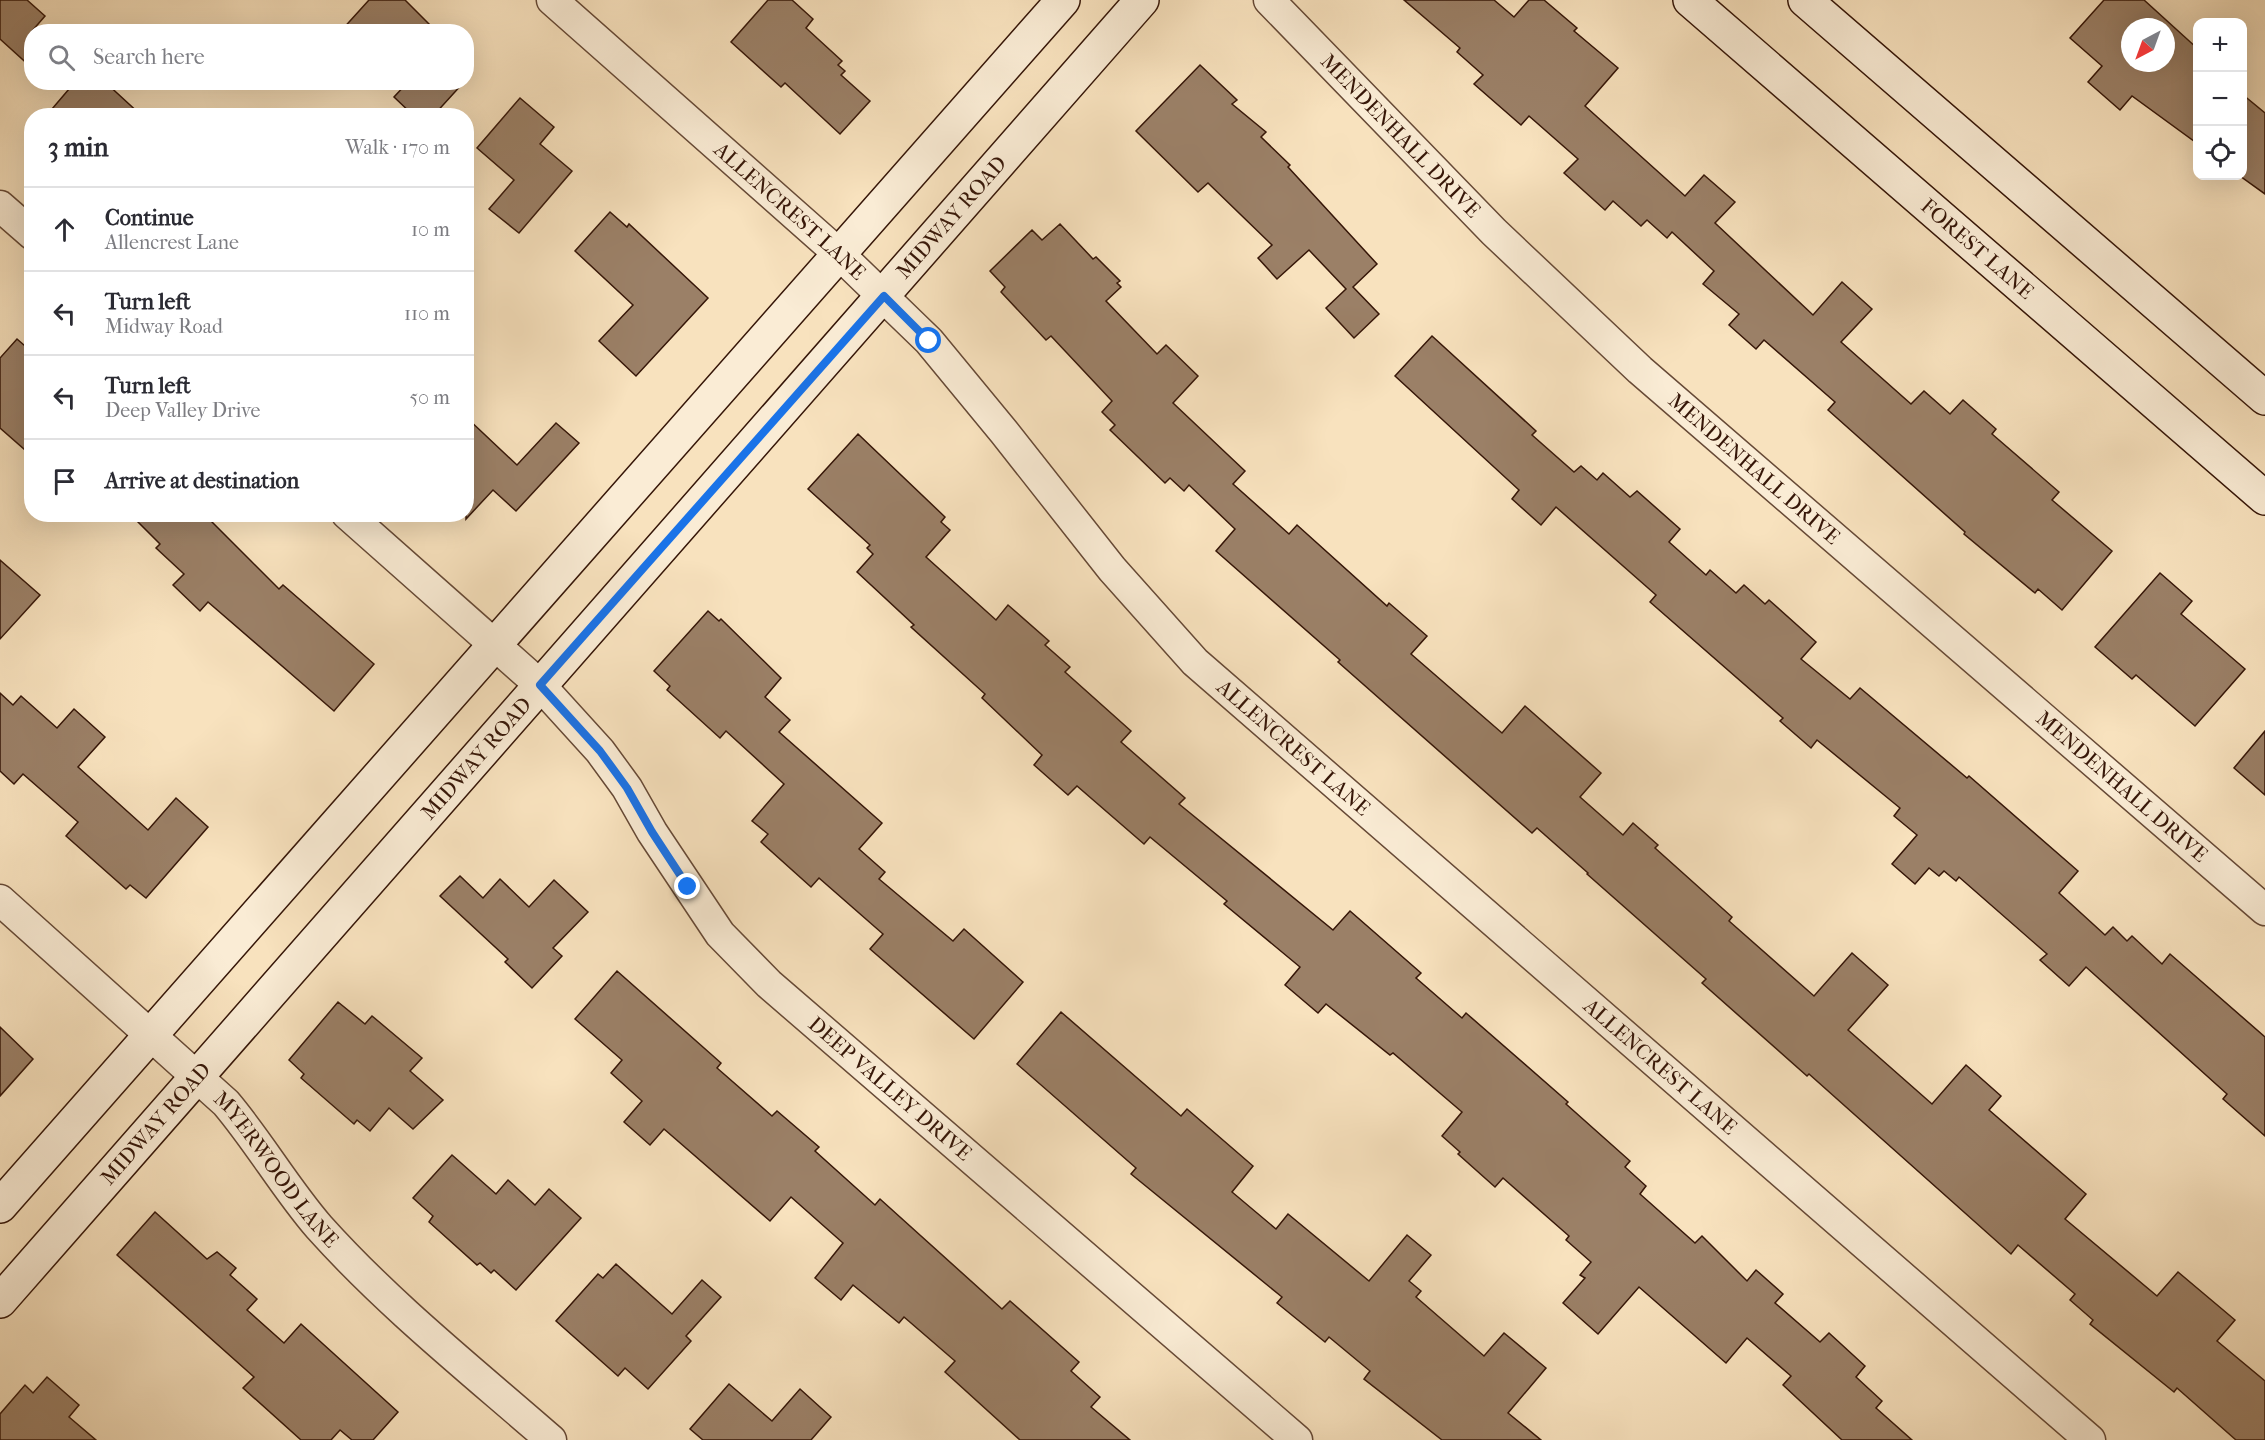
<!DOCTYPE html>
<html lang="en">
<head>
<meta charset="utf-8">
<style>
  body { margin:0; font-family:"IM FELL French Canon",serif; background:#f7f7f7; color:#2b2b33 }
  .controls { position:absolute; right:18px; top:18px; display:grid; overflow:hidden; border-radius:12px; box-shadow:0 6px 24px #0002 }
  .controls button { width:54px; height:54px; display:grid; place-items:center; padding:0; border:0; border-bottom:2px solid #e1e1e2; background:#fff; color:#2b2b33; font:30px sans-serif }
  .compass { position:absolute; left:2121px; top:18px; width:54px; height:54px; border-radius:50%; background:#fff; box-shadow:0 6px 24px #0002; rotate:221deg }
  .stop { position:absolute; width:18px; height:18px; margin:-14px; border:4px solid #1a73e8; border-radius:50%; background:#fff }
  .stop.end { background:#1a73e8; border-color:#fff; box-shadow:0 2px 6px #0008 }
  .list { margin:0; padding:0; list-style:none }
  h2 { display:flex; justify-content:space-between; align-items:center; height:78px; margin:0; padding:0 24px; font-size:26px }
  h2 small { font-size:20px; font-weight:400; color:#7c7c81 }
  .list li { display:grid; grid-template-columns:39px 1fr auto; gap:18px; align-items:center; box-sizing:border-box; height:84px; padding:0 24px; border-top:2px solid #e1e1e2 }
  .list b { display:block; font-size:22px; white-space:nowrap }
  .list p { margin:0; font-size:20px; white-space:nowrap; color:#7c7c81 }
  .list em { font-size:20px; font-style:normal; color:#7c7c81 }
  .icon { flex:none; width:33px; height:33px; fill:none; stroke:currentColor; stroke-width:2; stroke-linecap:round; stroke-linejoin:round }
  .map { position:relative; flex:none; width:2265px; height:1440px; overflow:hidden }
  .search { position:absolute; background:#fff; box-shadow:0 6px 24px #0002; left:24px; top:24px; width:450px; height:66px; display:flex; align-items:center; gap:15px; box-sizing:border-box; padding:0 21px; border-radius:24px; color:#7c7c81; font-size:22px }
  .panel { position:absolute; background:#fff; box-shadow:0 6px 24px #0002; left:24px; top:108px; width:450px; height:414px; border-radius:24px }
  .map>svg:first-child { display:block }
  .building { fill:#9b8067; stroke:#361608; stroke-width:1.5; fill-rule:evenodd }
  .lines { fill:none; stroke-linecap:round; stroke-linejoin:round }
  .street-casing { stroke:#664936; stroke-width:33 }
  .secondary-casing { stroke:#361608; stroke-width:36 }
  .street { stroke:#faecd5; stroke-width:30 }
  .secondary { stroke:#faecd5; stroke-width:33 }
  .route { stroke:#1a73e8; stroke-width:8 }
  .labels { text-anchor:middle; stroke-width:4.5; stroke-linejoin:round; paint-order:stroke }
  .street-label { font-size:21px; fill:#361608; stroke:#faecd5 }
</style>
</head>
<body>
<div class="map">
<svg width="2265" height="1440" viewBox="0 0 2265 1440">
  <rect width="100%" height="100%" fill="#f8e2be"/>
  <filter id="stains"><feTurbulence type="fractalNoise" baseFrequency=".00333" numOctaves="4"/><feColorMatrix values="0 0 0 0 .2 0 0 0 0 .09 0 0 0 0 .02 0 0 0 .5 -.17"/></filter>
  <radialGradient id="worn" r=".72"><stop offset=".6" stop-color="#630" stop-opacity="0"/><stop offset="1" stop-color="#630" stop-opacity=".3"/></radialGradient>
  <g class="building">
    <path d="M 0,0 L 27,0 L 45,16 L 32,31 L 32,68 L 0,39 Z"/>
    <path d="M 369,0 L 405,0 L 437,32 L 340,32 Z"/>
    <path d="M 768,0 L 792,0 L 813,19 L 806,28 L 842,61 L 838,65 L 845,71 L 841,75 L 870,101 L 840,134 L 785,83 L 781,87 L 731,42 Z"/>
    <path d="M 1404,0 L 1494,0 L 1514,17 L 1529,0 L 1544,0 L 1577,28 L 1574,31 L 1618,68 L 1585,106 L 1685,196 L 1704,175 L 1735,202 L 1715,223 L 1813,315 L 1842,282 L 1872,309 L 1841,342 L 1911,404 L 1924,391 L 1950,414 L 1963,400 L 1996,429 L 1992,434 L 2059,492 L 2052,500 L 2112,551 L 2062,610 L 2038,589 L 2035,593 L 1964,534 L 1965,532 L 1828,410 L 1835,402 L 1764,340 L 1756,349 L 1729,325 L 1739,314 L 1703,284 L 1714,271 L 1672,232 L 1667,238 L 1647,220 L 1641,226 L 1613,201 L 1605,210 L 1564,173 L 1578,159 L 1529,116 L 1521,125 L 1474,84 L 1483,75 L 1457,52 L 1460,48 Z"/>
    <path d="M 2104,0 L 2144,0 L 2198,49 L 2198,144 L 2132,96 L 2120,110 L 2088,82 L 2102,66 L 2070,38 ZM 2130,27 L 2166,27 L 2166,63 L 2130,63 Z"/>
    <path d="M 1200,65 L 1237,100 L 1232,104 L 1266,132 L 1261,137 L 1290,165 L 1288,167 L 1377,264 L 1353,287 L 1379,314 L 1354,338 L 1326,308 L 1346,289 L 1309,250 L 1277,279 L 1258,258 L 1272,245 L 1208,183 L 1198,192 L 1136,131 Z"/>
    <path d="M 75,82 L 105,82 L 142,116 L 46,116 Z"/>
    <path d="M 408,82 L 464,82 L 433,116 L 414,116 L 394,97 Z"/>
    <path d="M 2242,94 L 2265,113 L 2265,194 L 2240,176 L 2242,176 Z"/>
    <path d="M 520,98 L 554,127 L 540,144 L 572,171 L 519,233 L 489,209 L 514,180 L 477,148 Z"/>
    <path d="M 610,212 L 627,227 L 629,224 L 708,298 L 636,376 L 599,341 L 633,305 L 575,251 Z"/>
    <path d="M 1060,224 L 1093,259 L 1096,257 L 1120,281 L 1117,283 L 1121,287 L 1106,301 L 1157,354 L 1166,345 L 1198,376 L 1173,403 L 1245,471 L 1233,484 L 1289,534 L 1297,525 L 1387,606 L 1389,603 L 1427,636 L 1411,654 L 1502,733 L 1525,706 L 1601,773 L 1580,797 L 1623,835 L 1633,823 L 1658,845 L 1655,848 L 1732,917 L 1729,921 L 1814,996 L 1852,953 L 1888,985 L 1848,1030 L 1932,1104 L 1966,1065 L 2001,1096 L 1989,1110 L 2086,1194 L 2065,1219 L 2157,1296 L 2178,1272 L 2235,1320 L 2217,1341 L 2265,1381 L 2265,1440 L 2236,1440 L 2177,1388 L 2174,1392 L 2090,1324 L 2093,1320 L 2070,1300 L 2075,1294 L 2018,1245 L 2011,1254 L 1809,1074 L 1807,1076 L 1702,983 L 1706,979 L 1587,874 L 1588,873 L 1537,828 L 1532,833 L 1338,662 L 1340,660 L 1216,551 L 1235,529 L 1189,485 L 1184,491 L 1170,478 L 1165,483 L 1110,430 L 1115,425 L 1102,412 L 1112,401 L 1051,336 L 1046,340 L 1001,292 L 1005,287 L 990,271 L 1032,230 L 1042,240 Z"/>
    <path d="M 1432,336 L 1536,431 L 1532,435 L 1574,472 L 1581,466 L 1597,480 L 1603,473 L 1630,497 L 1637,491 L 1680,529 L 1669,542 L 1706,575 L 1710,570 L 1736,593 L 1744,585 L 1765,604 L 1769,600 L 1816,642 L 1801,659 L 1850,699 L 1860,688 L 1967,778 L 1969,776 L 2078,871 L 2059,893 L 2105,935 L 2113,927 L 2127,941 L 2132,936 L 2162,964 L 2170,954 L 2265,1037 L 2265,1136 L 2223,1099 L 2227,1094 L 2086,967 L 2069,986 L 2040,960 L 2047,954 L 1959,877 L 1956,881 L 1944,871 L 1939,876 L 1929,868 L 1915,884 L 1892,864 L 1917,835 L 1894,816 L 1900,808 L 1817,740 L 1811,748 L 1780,721 L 1783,718 L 1650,602 L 1656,595 L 1556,507 L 1541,525 L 1512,499 L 1519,490 L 1395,376 Z"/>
    <path d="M 17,339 L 32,352 L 32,456 L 0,428 L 0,358 Z"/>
    <path d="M 466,417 L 517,465 L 556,423 L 579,443 L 516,511 L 493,490 L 466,519 Z"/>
    <path d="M 858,434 L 945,517 L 941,522 L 950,530 L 926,557 L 996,620 L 1008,605 L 1049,641 L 1045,645 L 1070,667 L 1065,672 L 1131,731 L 1121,742 L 1185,798 L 1179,804 L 1333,930 L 1350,911 L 1421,973 L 1416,978 L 1462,1018 L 1466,1013 L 1568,1102 L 1566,1104 L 1630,1161 L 1625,1167 L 1646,1186 L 1640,1194 L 1695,1243 L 1702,1236 L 1747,1281 L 1756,1270 L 1783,1294 L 1775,1303 L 1820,1342 L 1829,1333 L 1865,1366 L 1856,1377 L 1882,1401 L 1876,1408 L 1912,1440 L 1842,1440 L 1783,1385 L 1791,1376 L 1747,1338 L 1726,1363 L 1639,1287 L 1598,1334 L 1563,1303 L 1585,1278 L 1580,1275 L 1591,1262 L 1566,1240 L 1569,1236 L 1503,1178 L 1495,1187 L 1458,1154 L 1460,1152 L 1442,1136 L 1462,1112 L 1393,1053 L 1390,1055 L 1326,1004 L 1318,1013 L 1285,985 L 1300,967 L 1224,904 L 1227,901 L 1150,837 L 1144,844 L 1077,786 L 1068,795 L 1034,765 L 1042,755 L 982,698 L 985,694 L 911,627 L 914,625 L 857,572 L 873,554 L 867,548 L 870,545 L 808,489 Z"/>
    <path d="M 130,514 L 204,514 L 279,589 L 283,585 L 374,664 L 334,711 L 208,602 L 200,611 L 173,585 L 184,574 L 156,548 L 160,544 Z"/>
    <path d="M 0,560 L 40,595 L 0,639 Z"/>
    <path d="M 2160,573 L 2192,601 L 2181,614 L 2245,669 L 2195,726 L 2136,675 L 2132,679 L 2095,647 Z"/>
    <path d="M 708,611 L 719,621 L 721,619 L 781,678 L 765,697 L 790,720 L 779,732 L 882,823 L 859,849 L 885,872 L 879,879 L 953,941 L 964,929 L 1023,982 L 974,1039 L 870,949 L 883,934 L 819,878 L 811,887 L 761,842 L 768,834 L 752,821 L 784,784 L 726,731 L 720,738 L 667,690 L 670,686 L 654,671 Z"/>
    <path d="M 0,693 L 13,705 L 21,696 L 57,728 L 74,709 L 105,737 L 78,767 L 148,830 L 176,798 L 208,827 L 146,898 L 130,885 L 126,889 L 66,836 L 78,822 L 23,774 L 14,784 L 0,771 Z"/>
    <path d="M 2265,731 L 2265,795 L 2234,768 Z"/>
    <path d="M 460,876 L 483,898 L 500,879 L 529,907 L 554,880 L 588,912 L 553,948 L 562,956 L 532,988 L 505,962 L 508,959 L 440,896 Z"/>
    <path d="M 617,971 L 721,1063 L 717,1068 L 772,1116 L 777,1111 L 819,1147 L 815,1151 L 875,1205 L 880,1199 L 1002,1309 L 1010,1301 L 1079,1362 L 1071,1371 L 1100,1397 L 1091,1407 L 1130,1440 L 1020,1440 L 945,1372 L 955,1361 L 904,1317 L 899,1323 L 853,1285 L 841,1300 L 815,1278 L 843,1243 L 791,1197 L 770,1221 L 664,1129 L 650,1145 L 624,1122 L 642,1101 L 611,1073 L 622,1060 L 575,1019 Z"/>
    <path d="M 338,1002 L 365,1024 L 372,1016 L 422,1058 L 410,1071 L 443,1100 L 413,1129 L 389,1108 L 370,1131 L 357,1120 L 354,1124 L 301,1078 L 304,1074 L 289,1060 Z"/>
    <path d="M 1061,1012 L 1181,1116 L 1187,1109 L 1253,1166 L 1232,1192 L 1276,1229 L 1288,1214 L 1369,1281 L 1407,1235 L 1431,1255 L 1409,1281 L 1421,1291 L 1416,1297 L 1484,1356 L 1504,1333 L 1546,1368 L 1508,1413 L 1541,1440 L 1442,1440 L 1364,1379 L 1370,1371 L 1329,1337 L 1325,1342 L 1277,1303 L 1282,1297 L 1131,1174 L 1136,1168 L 1017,1064 Z"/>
    <path d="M 0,1027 L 33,1059 L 0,1096 Z"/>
    <path d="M 452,1155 L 496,1194 L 508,1180 L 535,1205 L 549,1189 L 581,1218 L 516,1290 L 494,1270 L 491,1273 L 480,1263 L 477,1265 L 429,1222 L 433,1216 L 413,1198 Z"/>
    <path d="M 155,1212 L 207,1259 L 217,1252 L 236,1268 L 230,1275 L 257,1299 L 247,1310 L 284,1343 L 301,1324 L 398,1412 L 373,1440 L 352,1440 L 340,1430 L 331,1440 L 301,1440 L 243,1388 L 254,1377 L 117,1255 Z"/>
    <path d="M 616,1264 L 672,1314 L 702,1280 L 721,1297 L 686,1336 L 691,1341 L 648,1389 L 625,1368 L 618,1376 L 556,1321 L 598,1274 L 603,1278 Z"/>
    <path d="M 47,1377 L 79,1405 L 69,1417 L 96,1440 L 0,1440 L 0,1414 L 25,1385 L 33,1393 Z"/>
    <path d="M 729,1384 L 772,1421 L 800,1389 L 831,1417 L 811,1440 L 703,1440 L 690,1429 Z"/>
  </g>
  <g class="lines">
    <g class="street-casing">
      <g id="street">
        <path id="s1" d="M 552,0 L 838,253 L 929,341 L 1004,432 L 1112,569 L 1195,662 L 2090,1440"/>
        <path id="s2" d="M 1269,0 L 1494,232 L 1640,370 L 2265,910"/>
        <path d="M 0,206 L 32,234"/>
        <path id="s3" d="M 347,514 L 540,685 L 600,751 L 627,788 L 652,832 L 720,934 L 769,984 L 1297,1440"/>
        <path id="s4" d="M 0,900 L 226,1103 C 259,1142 286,1189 319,1227 C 389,1305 472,1371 551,1440"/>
      </g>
    </g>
    <g class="secondary-casing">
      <g id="secondary">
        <path id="s5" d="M 1690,0 L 2265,498"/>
        <path d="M 1805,0 L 2265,398"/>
        <path d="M 0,1206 L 1063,0"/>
        <path id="s6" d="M 0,1301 L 1142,0"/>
      </g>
    </g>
    <use href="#street" class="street"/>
    <use href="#secondary" class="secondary"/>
  </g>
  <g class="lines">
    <path class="route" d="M 688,887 L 652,832 L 627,788 L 600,751 L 540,685 L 884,296 L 929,341"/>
  </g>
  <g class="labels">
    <g class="street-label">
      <text dy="7" stroke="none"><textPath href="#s2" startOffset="189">MENDENHALL DRIVE</textPath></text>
      <text dy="7" stroke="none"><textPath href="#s1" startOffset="318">ALLENCREST LANE</textPath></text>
      <text dy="7" stroke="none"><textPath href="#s6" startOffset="1442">MIDWAY ROAD</textPath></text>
      <text dy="7" stroke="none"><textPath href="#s5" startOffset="380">FOREST LANE</textPath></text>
      <text dy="7" stroke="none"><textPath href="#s2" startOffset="675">MENDENHALL DRIVE</textPath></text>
      <text dy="7" stroke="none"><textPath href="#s1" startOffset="1056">ALLENCREST LANE</textPath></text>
      <text dy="7" stroke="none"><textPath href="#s6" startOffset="722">MIDWAY ROAD</textPath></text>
      <text dy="7" stroke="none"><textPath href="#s2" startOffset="1161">MENDENHALL DRIVE</textPath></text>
      <text dy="7" stroke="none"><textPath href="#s1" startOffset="1542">ALLENCREST LANE</textPath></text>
      <text dy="7" stroke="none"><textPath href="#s3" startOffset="796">DEEP VALLEY DRIVE</textPath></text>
      <text dy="7" stroke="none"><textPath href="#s6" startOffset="236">MIDWAY ROAD</textPath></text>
      <text dy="7" stroke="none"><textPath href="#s4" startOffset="387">MYERWOOD LANE</textPath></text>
    </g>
  </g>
  <rect width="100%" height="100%" filter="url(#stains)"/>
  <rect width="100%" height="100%" fill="url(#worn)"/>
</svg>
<div class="controls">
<button>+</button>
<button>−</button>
<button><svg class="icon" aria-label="locate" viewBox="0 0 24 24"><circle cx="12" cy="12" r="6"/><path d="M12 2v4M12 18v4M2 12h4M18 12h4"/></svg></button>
</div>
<svg class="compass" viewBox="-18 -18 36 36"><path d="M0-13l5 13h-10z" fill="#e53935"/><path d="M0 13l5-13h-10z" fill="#7c7c81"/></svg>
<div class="stop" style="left:929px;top:341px"></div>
<div class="stop end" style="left:688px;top:887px"></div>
<div class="search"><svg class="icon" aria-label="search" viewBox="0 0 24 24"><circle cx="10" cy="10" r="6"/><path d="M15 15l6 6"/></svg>Search here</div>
<section class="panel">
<h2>3 min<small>Walk · 170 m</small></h2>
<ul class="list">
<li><svg class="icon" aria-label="ahead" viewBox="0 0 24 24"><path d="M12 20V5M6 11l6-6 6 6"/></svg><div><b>Continue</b><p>Allencrest Lane</p></div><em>10 m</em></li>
<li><svg class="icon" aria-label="left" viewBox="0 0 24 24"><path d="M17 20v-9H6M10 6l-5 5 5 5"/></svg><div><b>Turn left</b><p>Midway Road</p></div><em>110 m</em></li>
<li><svg class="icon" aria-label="left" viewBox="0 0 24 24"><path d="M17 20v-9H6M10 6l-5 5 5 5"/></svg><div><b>Turn left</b><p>Deep Valley Drive</p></div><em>50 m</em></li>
<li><svg class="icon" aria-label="arrive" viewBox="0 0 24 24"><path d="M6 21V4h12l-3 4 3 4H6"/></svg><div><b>Arrive at destination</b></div></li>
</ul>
</section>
</div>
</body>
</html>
